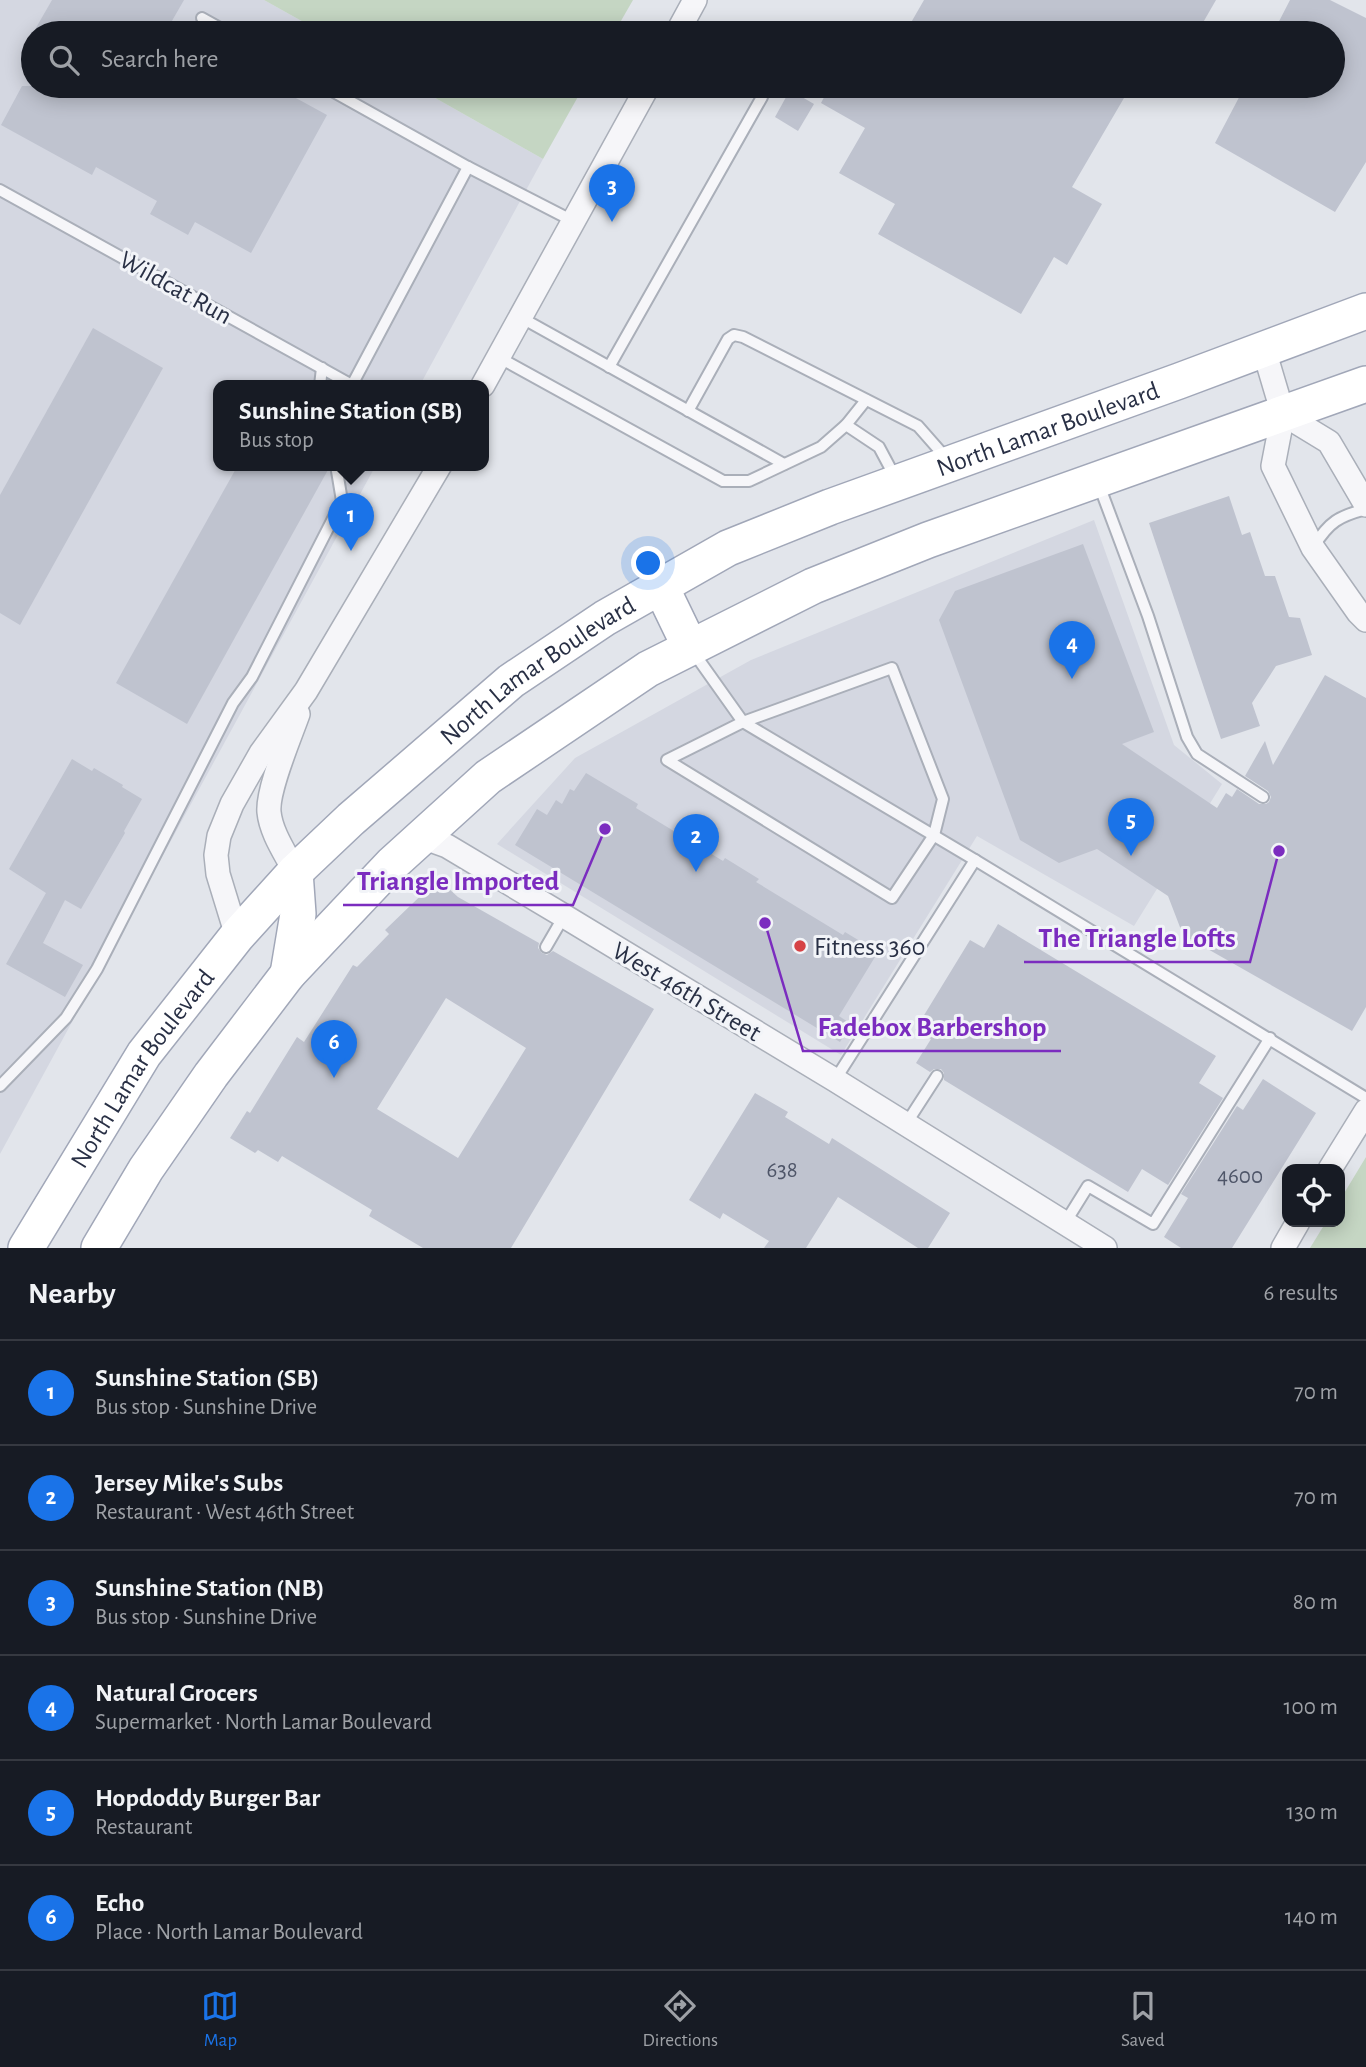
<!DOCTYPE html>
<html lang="en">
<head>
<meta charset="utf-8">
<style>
  body { margin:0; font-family:"Alegreya Sans",sans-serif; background:#20242c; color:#f1f3f6 }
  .controls { position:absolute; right:21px; bottom:21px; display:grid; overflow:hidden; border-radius:14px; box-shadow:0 4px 18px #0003 }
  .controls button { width:63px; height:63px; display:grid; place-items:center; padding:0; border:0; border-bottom:2px solid #363941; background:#171b24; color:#f1f3f6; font:35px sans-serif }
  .you { position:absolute; left:649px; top:564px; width:24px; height:24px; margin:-18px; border:5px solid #fff; border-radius:50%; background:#1a73e8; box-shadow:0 0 0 10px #1a73e833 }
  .badge { display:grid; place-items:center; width:46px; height:46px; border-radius:50%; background:#1a73e8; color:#fff; font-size:23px; font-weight:700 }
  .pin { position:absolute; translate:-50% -58px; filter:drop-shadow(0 2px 4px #0008) }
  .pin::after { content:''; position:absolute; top:37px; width:24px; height:21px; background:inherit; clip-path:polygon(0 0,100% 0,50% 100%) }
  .popup { position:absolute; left:213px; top:380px; width:276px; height:91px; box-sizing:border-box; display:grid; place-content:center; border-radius:14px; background:#171b24; filter:drop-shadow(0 2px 5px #0005); font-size:23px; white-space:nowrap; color:#9ea1a6 }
  .popup b { font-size:26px; color:#f1f3f6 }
  .popup::after { content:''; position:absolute; left:50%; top:100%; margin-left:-14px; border:14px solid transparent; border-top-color:#171b24 }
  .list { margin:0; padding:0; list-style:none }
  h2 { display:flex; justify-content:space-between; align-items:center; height:91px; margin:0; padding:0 28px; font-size:30px }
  h2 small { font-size:23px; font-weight:400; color:#9ea1a6 }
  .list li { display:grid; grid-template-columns:46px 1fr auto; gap:21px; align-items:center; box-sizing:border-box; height:105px; padding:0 28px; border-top:2px solid #363941 }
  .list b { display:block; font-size:26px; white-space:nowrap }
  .list p { margin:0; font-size:23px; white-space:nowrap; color:#9ea1a6 }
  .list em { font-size:23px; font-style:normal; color:#9ea1a6 }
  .icon { flex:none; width:38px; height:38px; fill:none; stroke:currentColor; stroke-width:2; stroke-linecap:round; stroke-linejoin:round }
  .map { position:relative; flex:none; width:1366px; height:1248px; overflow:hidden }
  .search { position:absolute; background:#171b24; box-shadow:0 4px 18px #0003; left:21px; right:21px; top:21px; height:77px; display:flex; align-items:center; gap:18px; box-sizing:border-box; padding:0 24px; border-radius:38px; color:#9ea1a6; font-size:26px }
  .sheet { height:721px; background:#171b24 }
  nav { display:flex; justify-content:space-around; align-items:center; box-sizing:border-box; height:98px; border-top:2px solid #363941; background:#171b24; font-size:19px; color:#9ea1a6 }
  nav a { display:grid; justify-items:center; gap:4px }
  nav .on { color:#1a73e8 }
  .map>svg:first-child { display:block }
  .built { fill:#d4d7e1 }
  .green { fill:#c5d6c3 }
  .building { fill:#bfc3cf; fill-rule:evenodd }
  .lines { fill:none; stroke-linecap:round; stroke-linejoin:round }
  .lane-casing { stroke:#aaafb9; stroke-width:14 }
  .street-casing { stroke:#aaafb9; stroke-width:26 }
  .primary-casing { stroke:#a1a7b8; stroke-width:38 }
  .lane { stroke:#f6f6f9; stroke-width:10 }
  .street { stroke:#f6f6f9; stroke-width:23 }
  .primary { stroke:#fff; stroke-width:35 }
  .poi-dot { fill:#d64245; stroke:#f2f4f8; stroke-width:2.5 }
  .labels { text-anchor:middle; stroke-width:6; stroke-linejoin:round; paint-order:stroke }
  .number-label { font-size:23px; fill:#4e5568 }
  .street-label { font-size:26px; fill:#293045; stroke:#f2f4f8 }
  .poi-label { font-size:26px; fill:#293045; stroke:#f2f4f8; text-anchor:start }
  .leader { fill:none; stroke:#7b2cbf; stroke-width:2.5 }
  .callout-dot { fill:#7b2cbf; stroke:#f2f4f8; stroke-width:2.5 }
  .callout-label { font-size:28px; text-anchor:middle; font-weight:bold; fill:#7b2cbf; stroke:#f2f4f8; stroke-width:6; stroke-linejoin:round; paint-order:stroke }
</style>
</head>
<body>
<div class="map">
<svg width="1366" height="1248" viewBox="0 0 1366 1248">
  <rect width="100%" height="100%" fill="#e2e5eb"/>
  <g class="built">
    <path d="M 0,0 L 264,0 L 323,33 L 33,33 L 33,86 L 414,86 L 543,159 L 420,385 L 218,385 L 218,465 L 376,465 L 0,1154 Z"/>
    <path d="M 1094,520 L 1174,745 L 1222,784 L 1134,926 L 977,836 L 841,1055 L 497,844 L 575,758 L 751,660 Z"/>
  </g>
  <g class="green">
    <path d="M 264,0 L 633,0 L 614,33 L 323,33 Z"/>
    <path d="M 414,86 L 584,86 L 543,159 Z"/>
    <path d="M 1366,1157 L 1366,1248 L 1310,1248 L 1326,1222 L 1340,1222 L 1340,1200 Z"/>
  </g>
  <g class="building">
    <path d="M 52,0 L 184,0 L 165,33 L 33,33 Z"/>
    <path d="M 924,0 L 1216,0 L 1197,33 L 905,33 Z"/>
    <path d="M 1290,0 L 1330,0 L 1366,18 L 1366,162 L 1335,212 L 1215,143 L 1245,86 L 1333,86 L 1333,33 L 1273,33 Z"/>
    <path d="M 22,86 L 274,86 L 327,115 L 251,253 L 195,222 L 188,235 L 150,214 L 157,201 L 96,167 L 92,175 L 1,125 Z"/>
    <path d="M 830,86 L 1131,86 L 1072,187 L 1102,204 L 1067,265 L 1054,257 L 1021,314 L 878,234 L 895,204 L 839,173 L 865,128 L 821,103 Z"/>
    <path d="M 790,90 L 814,104 L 798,131 L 775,117 Z"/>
    <path d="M 93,328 L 163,368 L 20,625 L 0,613 L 0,495 Z"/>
    <path d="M 238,465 L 328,465 L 329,468 L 187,724 L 116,683 Z"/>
    <path d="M 1229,496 L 1242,535 L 1250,532 L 1265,576 L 1275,576 L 1289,617 L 1300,618 L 1312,655 L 1276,666 L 1252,703 L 1260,726 L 1221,739 L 1149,523 Z"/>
    <path d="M 1083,544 L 1154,732 L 1122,744 L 1217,808 L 1226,793 L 1232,797 L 1237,789 L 1259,804 L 1266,804 L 1269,802 L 1271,797 L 1268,791 L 1245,776 L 1265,741 L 1273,765 L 1325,675 L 1366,698 L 1366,1007 L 1352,1031 L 1183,935 L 1168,896 L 1097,849 L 1059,863 L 1020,840 L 939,620 L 955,591 Z"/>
    <path d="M 72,759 L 92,771 L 94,768 L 123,785 L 122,787 L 142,799 L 124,831 L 125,833 L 81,909 L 65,900 L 43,943 L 83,965 L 65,997 L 6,964 L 46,893 L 9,869 Z"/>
    <path d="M 586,773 L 638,804 L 636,808 L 723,861 L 725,858 L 759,879 L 756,882 L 843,935 L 845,932 L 878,952 L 839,1016 L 851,1024 L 840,1042 L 515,845 L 537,809 L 547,815 L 556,800 L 562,804 L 570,789 L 574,791 Z"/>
    <path d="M 438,879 L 458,897 L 539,943 L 538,948 L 542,953 L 547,955 L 553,951 L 654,1009 L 511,1248 L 423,1248 L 369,1216 L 372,1210 L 282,1156 L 278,1162 L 258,1150 L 255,1153 L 230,1138 L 247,1111 L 250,1113 L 297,1037 L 304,1042 L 353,965 L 357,967 L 389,934 L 385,930 ZM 446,998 L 526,1048 L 458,1158 L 377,1109 Z"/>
    <path d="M 998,924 L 1216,1056 L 1199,1083 L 1223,1098 L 1168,1185 L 1142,1169 L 1128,1192 L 944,1080 L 944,1073 L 941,1069 L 934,1069 L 930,1072 L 916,1063 L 931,1039 L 915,1030 L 970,940 L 984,948 Z"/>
    <path d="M 1263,1079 L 1316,1113 L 1232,1248 L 1181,1248 L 1164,1237 L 1188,1198 L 1181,1194 L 1237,1106 L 1243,1110 Z"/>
    <path d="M 755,1093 L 788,1112 L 785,1117 L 829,1144 L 832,1138 L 950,1213 L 928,1248 L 918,1248 L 838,1197 L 806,1248 L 764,1248 L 769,1241 L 723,1213 L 720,1219 L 689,1200 Z"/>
  </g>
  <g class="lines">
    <g class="lane-casing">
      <g id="lane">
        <path d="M 202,18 L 229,33"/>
        <path d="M 323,86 L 468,167 L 352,385"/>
        <path d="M 468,167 L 573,221"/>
        <path d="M 0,190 L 352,385"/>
        <path d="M 520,317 L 784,464"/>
        <path d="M 498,357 L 723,481 L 749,481 L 821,447 L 846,425 L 866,400"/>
        <path d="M 609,367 L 762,97 L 758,87 L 756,86"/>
        <path d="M 320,385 L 322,368"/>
        <path d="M 688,411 L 728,339 L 734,335 L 743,337 L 918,426 L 947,459"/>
        <path d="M 846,425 L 879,447 L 895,477"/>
        <path d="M 1099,485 L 1148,616 L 1187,737 L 1197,754 L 1263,797"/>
        <path d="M 1314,546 C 1329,522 1339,516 1366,509"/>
        <path d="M 694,653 L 743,722 L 975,860 L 1366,1098"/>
        <path d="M 892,668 L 943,799 L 934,835 L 892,898 L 667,760 L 743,722 Z"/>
        <path d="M 546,947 L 564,916"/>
        <path d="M 835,1080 L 975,860"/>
        <path d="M 0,1086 L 66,1018 L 97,969 L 233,703 L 252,677 L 342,501 L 336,465"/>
        <path d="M 906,1124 L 937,1076"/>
        <path d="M 1065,1223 L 1088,1186 L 1153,1224 L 1270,1038"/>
      </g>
    </g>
    <g class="street-casing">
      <g id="street">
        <path d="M 677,33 L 695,0"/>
        <path d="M 1264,350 L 1283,414 L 1273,466 L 1313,548 L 1358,612 L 1366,620"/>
        <path d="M 483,385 L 648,86"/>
        <path d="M 1283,414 L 1329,442 L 1366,505"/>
        <path d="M 422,837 L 447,846 L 564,916 L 835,1080 L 1105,1248"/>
        <path d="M 295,872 C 286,854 271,833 269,812 C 267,790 290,737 298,714"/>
        <path d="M 237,936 L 218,874 L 216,855 L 219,836 L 232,804 L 261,753 L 306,691 L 440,465"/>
        <path d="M 1330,1169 L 1366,1111"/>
        <path d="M 1283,1248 L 1298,1222"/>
      </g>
    </g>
    <g class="primary-casing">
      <g id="primary">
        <path d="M 661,587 L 690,647"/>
        <path d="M 288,974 L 298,914 L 295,872"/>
        <path id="s1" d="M 26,1248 L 144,1054 L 237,936 L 295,872 L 351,819 L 511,681 L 605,618 L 728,548 L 830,507 L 1179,381 L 1366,311"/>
        <path d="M 99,1248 L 146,1169 L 211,1075 L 288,974 L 392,864 L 488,777 L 648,669 L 813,586 L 928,540 L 1366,384"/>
      </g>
    </g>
    <use href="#lane" class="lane"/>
    <use href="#street" class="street"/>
    <use href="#primary" class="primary"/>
  </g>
  <circle class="poi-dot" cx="800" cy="946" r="7"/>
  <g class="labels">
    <g class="number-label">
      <text x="782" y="1177">638</text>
      <text x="1240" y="1183">4600</text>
    </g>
    <g class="street-label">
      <text transform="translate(176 287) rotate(29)" y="9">Wildcat Run</text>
      <text dy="9" stroke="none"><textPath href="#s1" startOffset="1348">North Lamar Boulevard</textPath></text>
      <text dy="9" stroke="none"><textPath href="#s1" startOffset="780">North Lamar Boulevard</textPath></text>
      <text transform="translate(687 991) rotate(31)" y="9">West 46th Street</text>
      <text dy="9" stroke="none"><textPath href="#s1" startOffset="214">North Lamar Boulevard</textPath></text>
    </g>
    <g class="poi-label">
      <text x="814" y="955">Fitness 360</text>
    </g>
  </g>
  <path class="leader" d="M605 829L573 905H343M1279 851L1250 962H1024M765 923L803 1051H1061"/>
  <g class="callout-dot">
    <circle cx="605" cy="829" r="7"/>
    <circle cx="1279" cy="851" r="7"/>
    <circle cx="765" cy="923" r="7"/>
  </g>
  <g class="callout-label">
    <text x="458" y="890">Triangle Imported</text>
    <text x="1137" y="947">The Triangle Lofts</text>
    <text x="932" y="1036">Fadebox Barbershop</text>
  </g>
</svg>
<div class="controls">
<button><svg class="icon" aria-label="locate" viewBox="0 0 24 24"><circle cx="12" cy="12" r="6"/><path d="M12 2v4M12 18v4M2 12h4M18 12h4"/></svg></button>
</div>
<div class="you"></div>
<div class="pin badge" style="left:351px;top:551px">1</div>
<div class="popup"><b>Sunshine Station (SB)</b>Bus stop</div>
<div class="pin badge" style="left:696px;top:872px">2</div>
<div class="pin badge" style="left:612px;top:222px">3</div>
<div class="pin badge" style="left:1072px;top:679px">4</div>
<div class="pin badge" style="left:1131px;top:856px">5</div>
<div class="pin badge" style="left:334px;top:1078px">6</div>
<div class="search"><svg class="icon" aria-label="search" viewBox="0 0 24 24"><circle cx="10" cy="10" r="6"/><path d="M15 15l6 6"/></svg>Search here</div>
</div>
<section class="sheet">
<h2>Nearby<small>6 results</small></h2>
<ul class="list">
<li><span class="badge">1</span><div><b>Sunshine Station (SB)</b><p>Bus stop · Sunshine Drive</p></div><em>70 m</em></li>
<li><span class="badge">2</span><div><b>Jersey Mike's Subs</b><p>Restaurant · West 46th Street</p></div><em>70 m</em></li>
<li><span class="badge">3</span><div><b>Sunshine Station (NB)</b><p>Bus stop · Sunshine Drive</p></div><em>80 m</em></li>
<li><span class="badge">4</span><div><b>Natural Grocers</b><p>Supermarket · North Lamar Boulevard</p></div><em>100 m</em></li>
<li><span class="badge">5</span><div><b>Hopdoddy Burger Bar</b><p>Restaurant</p></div><em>130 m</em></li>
<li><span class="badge">6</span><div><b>Echo</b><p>Place · North Lamar Boulevard</p></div><em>140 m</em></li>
</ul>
</section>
<nav>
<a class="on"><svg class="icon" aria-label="map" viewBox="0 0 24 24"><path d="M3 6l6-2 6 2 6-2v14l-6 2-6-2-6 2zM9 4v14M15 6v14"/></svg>Map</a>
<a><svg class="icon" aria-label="directions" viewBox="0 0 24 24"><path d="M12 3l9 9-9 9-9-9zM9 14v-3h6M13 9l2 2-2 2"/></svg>Directions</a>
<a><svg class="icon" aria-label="saved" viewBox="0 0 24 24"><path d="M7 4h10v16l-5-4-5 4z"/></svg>Saved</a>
</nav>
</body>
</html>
